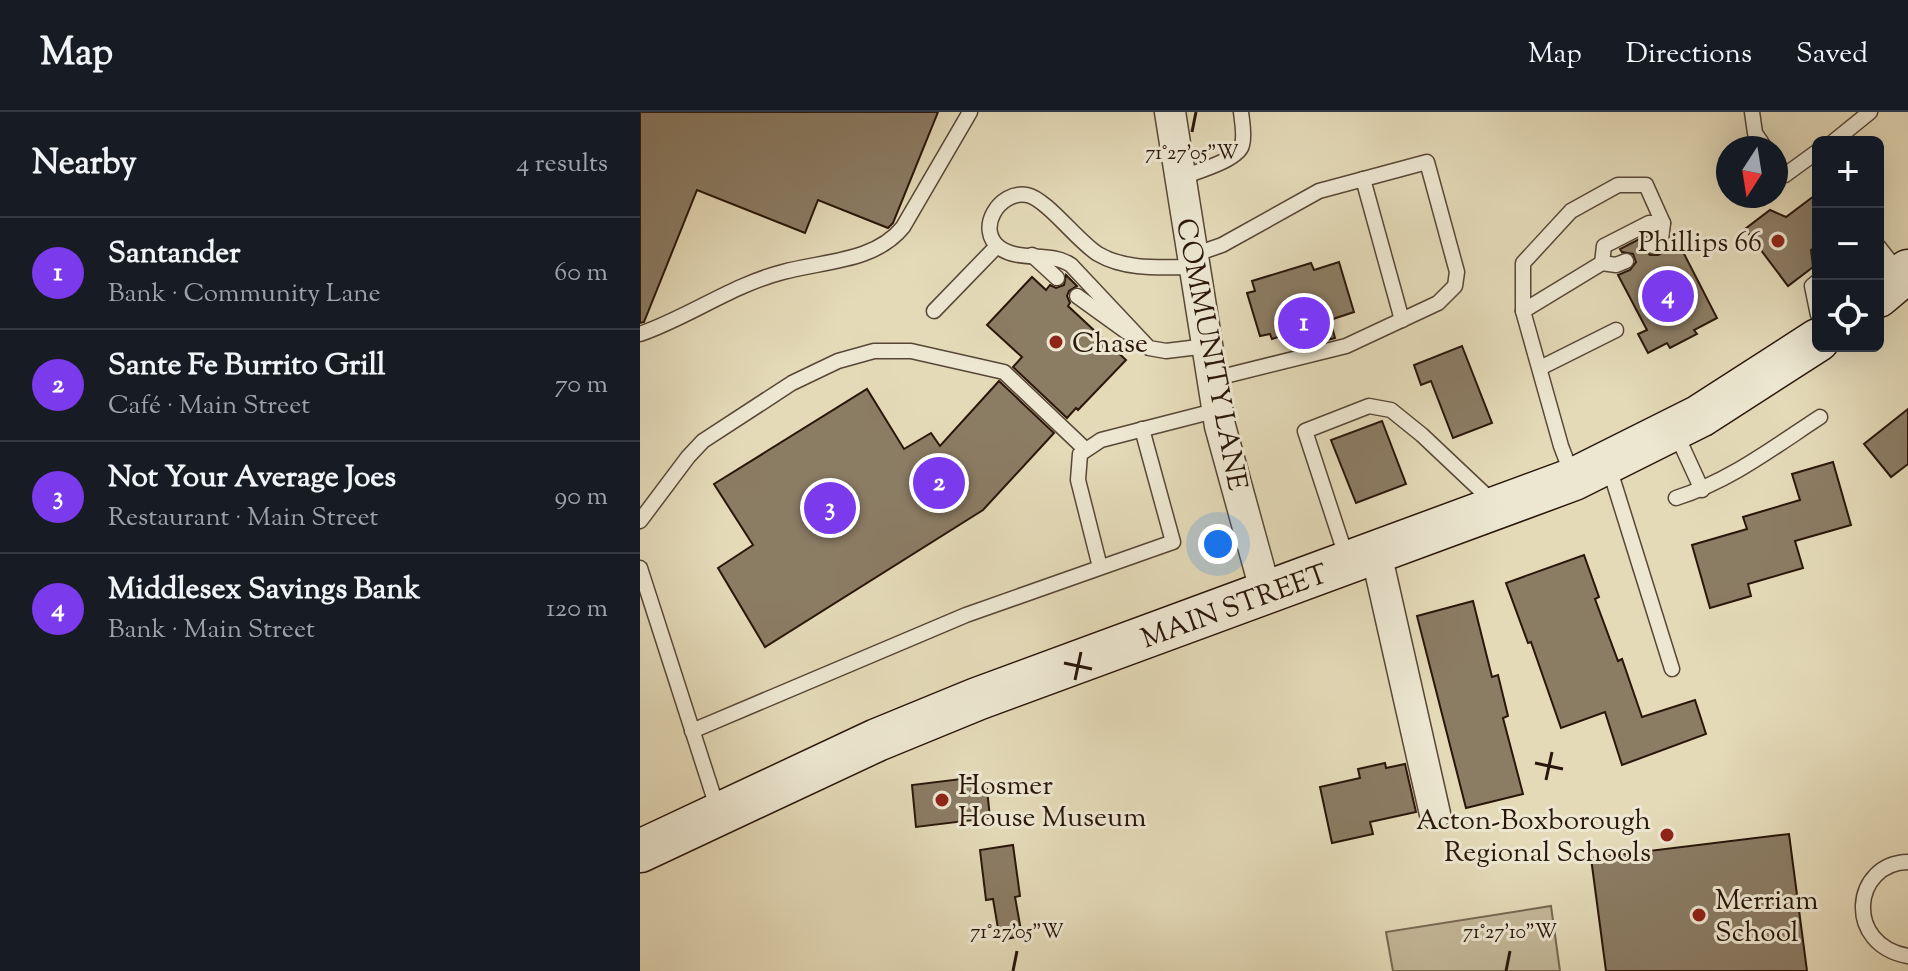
<!DOCTYPE html>
<html lang="en">
<head>
<meta charset="utf-8">
<style>
  body { margin:0; font-family:"Sorts Mill Goudy",serif; background:#242831; color:#f1f3f6 }
  .controls { position:absolute; right:24px; top:24px; display:grid; overflow:hidden; border-radius:12px; box-shadow:0 8px 32px #0002 }
  .controls button { width:72px; height:72px; display:grid; place-items:center; padding:0; border:0; border-bottom:2px solid #363941; background:#171b24; color:#f1f3f6; font:40px sans-serif }
  .compass { position:absolute; left:1076px; top:24px; width:72px; height:72px; border-radius:50%; background:#171b24; box-shadow:0 8px 32px #0002; rotate:192deg }
  .you { position:absolute; left:578px; top:432px; width:28px; height:28px; margin:-20px; border:6px solid #fff; border-radius:50%; background:#1a73e8; box-shadow:0 0 0 12px #1a73e833 }
  .badge { display:grid; place-items:center; width:52px; height:52px; border-radius:50%; background:#7c3aed; color:#fff; font-size:26px; font-weight:700 }
  .pin { position:absolute; translate:-50% -50%; border:4px solid #fff; box-shadow:0 2px 8px #0006 }
  .list { margin:0; padding:0; list-style:none }
  h2 { display:flex; justify-content:space-between; align-items:center; height:104px; margin:0; padding:0 32px; font-size:34px }
  h2 small { font-size:26px; font-weight:400; color:#9ea1a6 }
  .list li { display:grid; grid-template-columns:52px 1fr auto; gap:24px; align-items:center; box-sizing:border-box; height:112px; padding:0 32px; border-top:2px solid #363941 }
  .list b { display:block; font-size:30px; white-space:nowrap }
  .list p { margin:0; font-size:26px; white-space:nowrap; color:#9ea1a6 }
  .list em { font-size:26px; font-style:normal; color:#9ea1a6 }
  .icon { flex:none; width:44px; height:44px; fill:none; stroke:currentColor; stroke-width:2; stroke-linecap:round; stroke-linejoin:round }
  .map { position:relative; flex:none; width:1268px; height:859px; overflow:hidden }
  header { display:flex; align-items:center; gap:48px; box-sizing:border-box; height:112px; padding:0 40px; background:#171b24; border-bottom:2px solid #363941 }
  header strong { font-size:38px }
  nav { display:flex; gap:44px; margin-inline-start:auto; font-size:28px }
  main { display:flex }
  aside { flex:1; background:#171b24 }
  .map>svg:first-child { display:block }
  .green { fill:#c4b99a; stroke:#776852; stroke-width:2 }
  .building { fill:#8b7c64; stroke:#2a160a; stroke-width:2 }
  .lines { fill:none; stroke-linecap:round; stroke-linejoin:round }
  .service-casing { stroke:#584736; stroke-width:17 }
  .minor-casing { stroke:#584736; stroke-width:33 }
  .secondary-casing { stroke:#2a160a; stroke-width:45 }
  .service { stroke:#ede7d1; stroke-width:14 }
  .minor { stroke:#ede7d1; stroke-width:30 }
  .secondary { stroke:#ede7d1; stroke-width:42 }
  .ticks { fill:none; stroke:#2a160a; stroke-width:3 }
  .poi-dot { fill:#8f2418; stroke:#ede7d1; stroke-width:3 }
  .labels { text-anchor:middle; stroke-width:6; stroke-linejoin:round; paint-order:stroke }
  .poi-label { font-size:28px; fill:#2a160a; stroke:#ede7d1; text-anchor:start }
  .street-label { font-size:28px; fill:#2a160a; stroke:#ede7d1 }
  .ticks-label { font-size:20px; text-anchor:middle; fill:#2a160a; stroke:#ede7d1; stroke-width:6; stroke-linejoin:round; paint-order:stroke }
</style>
</head>
<body>
<header>
<strong>Map</strong>
<nav><a>Map</a><a>Directions</a><a>Saved</a></nav>
</header>
<main>
<aside>
<h2>Nearby<small>4 results</small></h2>
<ul class="list">
<li><span class="badge">1</span><div><b>Santander</b><p>Bank · Community Lane</p></div><em>60 m</em></li>
<li><span class="badge">2</span><div><b>Sante Fe Burrito Grill</b><p>Café · Main Street</p></div><em>70 m</em></li>
<li><span class="badge">3</span><div><b>Not Your Average Joes</b><p>Restaurant · Main Street</p></div><em>90 m</em></li>
<li><span class="badge">4</span><div><b>Middlesex Savings Bank</b><p>Bank · Main Street</p></div><em>120 m</em></li>
</ul>
</aside>
<div class="map">
<svg width="1268" height="859" viewBox="0 0 1268 859">
  <rect width="100%" height="100%" fill="#e4dab8"/>
  <filter id="stains"><feTurbulence type="fractalNoise" baseFrequency=".0025" numOctaves="4"/><feColorMatrix values="0 0 0 0 .2 0 0 0 0 .09 0 0 0 0 .02 0 0 0 .5 -.17"/></filter>
  <radialGradient id="worn" r=".72"><stop offset=".6" stop-color="#630" stop-opacity="0"/><stop offset="1" stop-color="#630" stop-opacity=".3"/></radialGradient>
  <path class="green" d="M 911,794 L 920,859 L 753,859 L 746,820 Z"/>
  <g class="building">
    <path d="M 0,0 L 298,0 L 253,111 L 248,116 L 178,88 L 165,121 L 57,78 L 4,210 L 0,211 Z"/>
    <path d="M 1178,81 L 1178,133 L 1171,138 L 1173,155 L 1148,174 L 1105,117 L 1130,98 L 1146,105 Z"/>
    <path d="M 1007,123 L 1003,136 L 1010,143 L 1018,143 L 1039,132 L 1077,206 L 1054,218 L 1057,222 L 1030,236 L 1027,231 L 1008,241 L 998,222 L 1007,218 L 978,163 L 990,158 L 996,150 L 993,142 L 982,140 L 980,137 Z"/>
    <path d="M 699,150 L 714,200 L 690,208 L 695,226 L 655,236 L 650,221 L 632,227 L 630,222 L 620,224 L 607,181 L 615,179 L 612,169 L 671,151 L 674,158 Z"/>
    <path d="M 426,163 L 437,174 L 429,179 L 427,184 L 430,191 L 428,194 L 486,248 L 438,298 L 436,296 L 427,306 L 373,255 L 382,245 L 347,213 L 392,165 L 406,178 L 410,173 L 416,176 L 424,173 Z"/>
    <path d="M 822,234 L 852,311 L 813,326 L 791,269 L 781,273 L 774,253 Z"/>
    <path d="M 359,269 L 414,321 L 343,398 L 125,535 L 78,456 L 113,433 L 74,372 L 227,277 L 264,337 L 291,321 L 300,334 Z"/>
    <path d="M 1268,297 L 1268,352 L 1251,365 L 1224,332 Z"/>
    <path d="M 742,309 L 766,372 L 716,391 L 691,328 Z"/>
    <path d="M 1193,350 L 1211,413 L 1155,429 L 1163,456 L 1108,472 L 1111,484 L 1070,496 L 1052,433 L 1107,417 L 1103,405 L 1160,388 L 1152,362 Z"/>
    <path d="M 944,443 L 959,485 L 955,487 L 978,549 L 982,547 L 1002,605 L 1055,588 L 1066,622 L 982,653 L 965,600 L 921,616 L 891,530 L 888,531 L 866,471 Z"/>
    <path d="M 833,489 L 852,565 L 858,563 L 868,604 L 863,606 L 883,682 L 826,696 L 777,504 Z"/>
    <path d="M 745,651 L 746,656 L 765,652 L 776,700 L 730,710 L 733,722 L 692,731 L 680,675 L 720,666 L 718,657 Z"/>
    <path d="M 337,665 L 338,678 L 347,677 L 350,706 L 276,715 L 272,673 Z"/>
    <path d="M 1149,722 L 1167,859 L 966,859 L 951,746 Z"/>
    <path d="M 373,733 L 380,784 L 375,785 L 382,824 L 360,828 L 353,787 L 346,788 L 340,738 Z"/>
  </g>
  <g class="lines">
    <g class="service-casing">
      <g id="service">
        <path d="M 1112,0 L 1115,21 L 1125,36"/>
        <path d="M 1193,30 L 1230,0"/>
        <path d="M 1136,50 L 1145,63 L 1178,39"/>
        <path d="M 540,66 C 555,60 599,48 602,33 C 605,23 602,10 601,0"/>
        <path d="M 723,67 L 762,208"/>
        <path d="M 1238,134 L 1260,162"/>
        <path d="M 392,143 L 417,166"/>
        <path d="M 553,143 L 582,133 L 679,79 L 787,50 L 817,160 L 815,174 L 798,191 L 706,234 L 573,267"/>
        <path d="M 962,151 L 964,134 L 1009,111 L 1023,111"/>
        <path d="M 555,155 C 523,155 487,159 458,142 C 438,130 407,87 387,83 C 359,78 335,118 360,136 C 380,150 410,139 431,153 L 509,236 L 526,239 L 567,234"/>
        <path d="M 1178,169 L 1172,174 L 1178,203"/>
        <path d="M 437,184 L 487,220"/>
        <path d="M 294,199 L 357,134"/>
        <path d="M 883,199 L 962,151 L 976,153 L 986,149"/>
        <path d="M 0,222 C 49,205 92,173 143,160 C 183,149 235,150 263,115 L 330,0"/>
        <path d="M 900,256 L 976,218"/>
        <path d="M 1035,319 L 1062,378"/>
        <path d="M 968,352 L 1032,557"/>
        <path d="M 932,363 L 921,334 L 883,199 L 883,151 L 931,99 L 978,73 L 1006,73 L 1023,111 L 1021,128 L 1013,134"/>
        <path d="M 1036,386 C 1090,369 1134,335 1180,305"/>
        <path d="M 0,409 L 48,345 L 63,329 L 152,271 L 198,249 L 234,239 L 271,239 L 364,260 L 445,337"/>
        <path d="M 707,447 L 665,319 L 729,294 L 751,298 L 782,323 L 853,390"/>
        <path d="M 460,455 L 438,368 L 440,342 L 461,328 L 578,298"/>
        <path d="M 0,456 L 78,698"/>
        <path d="M 52,619 L 326,503 L 533,430 L 502,317"/>
        <path d="M 1268,750 C 1212,751 1204,833 1268,844"/>
      </g>
    </g>
    <g class="minor-casing">
      <g id="minor">
        <path d="M 530,0 L 580,314 L 626,481"/>
        <path d="M 736,441 L 795,702"/>
      </g>
    </g>
    <g class="secondary-casing">
      <g id="secondary">
        <path d="M 1238,184 L 1268,159"/>
        <path d="M 0,739 L 237,628 L 337,587 L 934,367 L 1060,304 L 1178,228"/>
      </g>
    </g>
    <use href="#service" class="service"/>
    <use href="#minor" class="minor"/>
    <use href="#secondary" class="secondary"/>
  </g>
  <path class="ticks" d="M 552,20 L 556,0M 424,551 L 452,557M 435,568 L 441,540M 895,651 L 923,657M 906,668 L 912,640M 373,859 L 377,839M 866,859 L 870,839"/>
  <g class="poi-dot">
    <circle cx="1138" cy="129" r="8"/>
    <circle cx="416" cy="230" r="8"/>
    <circle cx="302" cy="688" r="8"/>
    <circle cx="1027" cy="723" r="8"/>
    <circle cx="1059" cy="803" r="8"/>
  </g>
  <g class="labels">
    <g class="poi-label">
      <text x="1122" y="139" text-anchor="end">Phillips 66</text>
      <text x="432" y="240">Chase</text>
      <text x="318" y="682">Hosmer<tspan x="318" dy="32">House Museum</tspan></text>
      <text x="1011" y="717" text-anchor="end">Acton-Boxborough<tspan x="1011" dy="32">Regional Schools</tspan></text>
      <text x="1075" y="797">Merriam<tspan x="1075" dy="32">School</tspan></text>
    </g>
    <g class="street-label">
      <text transform="translate(573 242) rotate(79)" y="10">COMMUNITY LANE</text>
      <text transform="translate(594 493) rotate(-20)" y="10">MAIN STREET</text>
    </g>
  </g>
  <g class="ticks-label">
    <text x="552" y="47">71°27'05"W</text>
    <text x="377" y="826">71°27'05"W</text>
    <text x="870" y="826">71°27'10"W</text>
  </g>
  <rect width="100%" height="100%" filter="url(#stains)"/>
  <rect width="100%" height="100%" fill="url(#worn)"/>
</svg>
<div class="controls">
<button>+</button>
<button>−</button>
<button><svg class="icon" aria-label="locate" viewBox="0 0 24 24"><circle cx="12" cy="12" r="6"/><path d="M12 2v4M12 18v4M2 12h4M18 12h4"/></svg></button>
</div>
<svg class="compass" viewBox="-18 -18 36 36"><path d="M0-13l5 13h-10z" fill="#e53935"/><path d="M0 13l5-13h-10z" fill="#9ea1a6"/></svg>
<div class="you"></div>
<div class="pin badge" style="left:664px;top:211px">1</div>
<div class="pin badge" style="left:299px;top:371px">2</div>
<div class="pin badge" style="left:190px;top:396px">3</div>
<div class="pin badge" style="left:1028px;top:184px">4</div>
</div>
</main>
</body>
</html>
